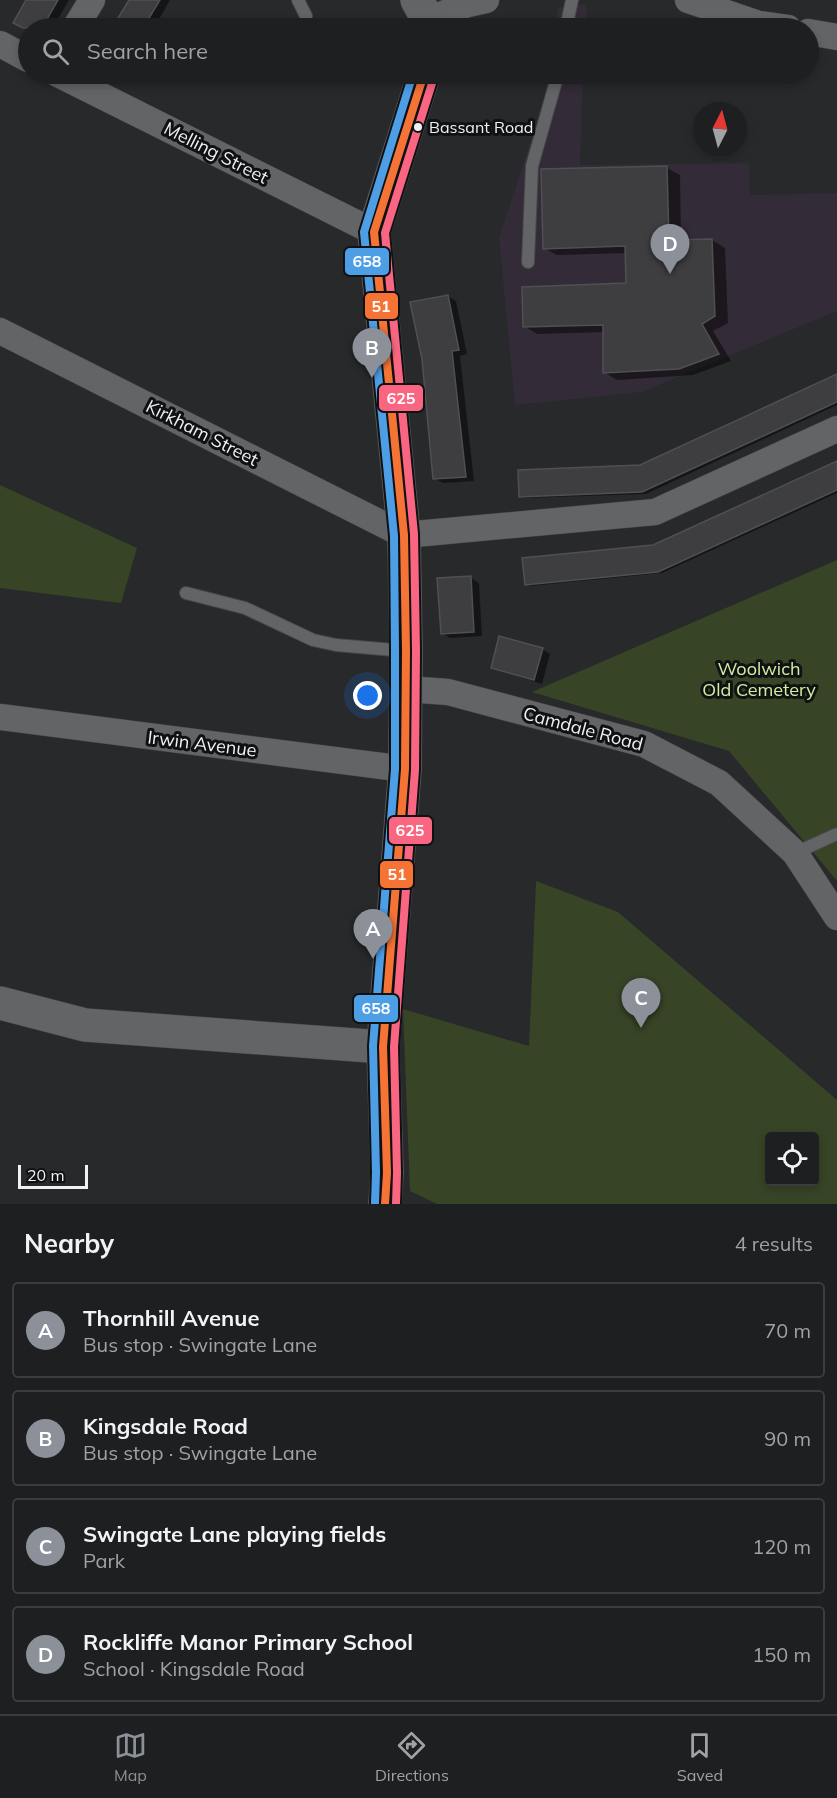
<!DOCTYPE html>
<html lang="en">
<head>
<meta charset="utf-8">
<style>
  body { margin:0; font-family:Mulish,sans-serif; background:#252729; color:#f1f3f6 }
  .controls { position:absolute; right:18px; bottom:18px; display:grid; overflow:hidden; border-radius:6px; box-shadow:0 3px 9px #0003 }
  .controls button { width:54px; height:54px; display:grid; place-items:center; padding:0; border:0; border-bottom:2px solid #3b3d3e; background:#1d1f20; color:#f1f3f6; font:30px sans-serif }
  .compass { position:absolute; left:693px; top:102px; width:54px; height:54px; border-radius:50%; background:#1d1f20; box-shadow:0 3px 9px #0003; rotate:6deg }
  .scale { position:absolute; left:18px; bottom:15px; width:70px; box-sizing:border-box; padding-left:6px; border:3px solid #eff1f4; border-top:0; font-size:16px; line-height:21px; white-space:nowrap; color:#eff1f4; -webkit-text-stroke:4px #101113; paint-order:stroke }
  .you { position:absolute; left:368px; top:696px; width:21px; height:21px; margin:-15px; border:4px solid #fff; border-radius:50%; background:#1a73e8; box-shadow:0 0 0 9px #1a73e833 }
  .badge { display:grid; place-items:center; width:39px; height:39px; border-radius:50%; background:#8c9099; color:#fff; font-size:20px; font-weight:700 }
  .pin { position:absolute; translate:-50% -50px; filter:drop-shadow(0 2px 3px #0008) }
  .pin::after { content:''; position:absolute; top:32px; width:21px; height:18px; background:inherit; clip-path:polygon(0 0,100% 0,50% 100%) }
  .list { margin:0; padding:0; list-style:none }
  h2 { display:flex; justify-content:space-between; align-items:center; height:78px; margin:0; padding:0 24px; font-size:26px }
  h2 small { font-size:20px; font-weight:400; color:#a0a2a5 }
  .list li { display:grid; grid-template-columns:39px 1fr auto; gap:18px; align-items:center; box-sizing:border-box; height:96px; margin:0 12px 12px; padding:0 12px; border:2px solid #3b3d3e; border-radius:6px }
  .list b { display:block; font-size:22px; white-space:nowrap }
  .list p { margin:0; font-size:20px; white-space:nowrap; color:#a0a2a5 }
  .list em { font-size:20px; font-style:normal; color:#a0a2a5 }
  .icon { flex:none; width:33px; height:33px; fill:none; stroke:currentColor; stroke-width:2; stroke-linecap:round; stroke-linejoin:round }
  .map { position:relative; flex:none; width:837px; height:1204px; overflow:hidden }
  .search { position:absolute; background:#1d1f20; box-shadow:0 3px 9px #0003; left:18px; right:18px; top:18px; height:66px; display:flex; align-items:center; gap:15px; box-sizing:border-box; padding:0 21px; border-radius:33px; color:#a0a2a5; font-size:22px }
  .sheet { height:510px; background:#1d1f20 }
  nav { display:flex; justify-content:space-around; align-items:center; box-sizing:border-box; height:84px; border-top:2px solid #3b3d3e; background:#1d1f20; font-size:16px; color:#a0a2a5 }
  nav a { display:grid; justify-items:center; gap:3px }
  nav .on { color:#8c9099 }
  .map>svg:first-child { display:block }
  .education { fill:#332b38 }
  .green { fill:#374426; fill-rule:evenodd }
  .shadow { fill:#0007 }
  .building { fill:#3e3e40; stroke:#4f5052; stroke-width:1.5 }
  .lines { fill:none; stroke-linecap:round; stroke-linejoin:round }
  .lane-casing { stroke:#454749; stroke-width:14 }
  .street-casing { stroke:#454749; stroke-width:27 }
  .secondary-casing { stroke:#454749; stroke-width:34 }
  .lane { stroke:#626466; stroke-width:12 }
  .street { stroke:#626466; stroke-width:26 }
  .secondary { stroke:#626466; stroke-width:33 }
  .bus-1-casing { stroke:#101113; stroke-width:12 }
  .bus-2-casing { stroke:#101113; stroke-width:12 }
  .bus-3-casing { stroke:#101113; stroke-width:12 }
  .bus-1 { stroke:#f57335; stroke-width:8 }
  .bus-2 { stroke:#fa6682; stroke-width:8 }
  .bus-3 { stroke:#4d9ee5; stroke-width:8 }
  .bus-dot { fill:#eff1f4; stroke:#101113; stroke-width:2 }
  .labels { text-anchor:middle; stroke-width:6; stroke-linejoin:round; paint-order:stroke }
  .bus-label { font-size:16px; fill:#eff1f4; stroke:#101113; text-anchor:start }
  .street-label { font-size:18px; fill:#eff1f4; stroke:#101113 }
  .park-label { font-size:18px; fill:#cdf1a0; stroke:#101113 }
  .line-badge { stroke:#101113; stroke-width:2 }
  .badge-label { font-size:16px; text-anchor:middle; font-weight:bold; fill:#fff }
</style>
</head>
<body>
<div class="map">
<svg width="837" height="1204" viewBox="0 0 837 1204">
  <rect width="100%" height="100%" fill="#27292b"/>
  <g class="education">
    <path d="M 587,4 L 585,28 L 556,28 L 558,7 Z"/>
    <path d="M 550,74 L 583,74 L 580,165 L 749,163 L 750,195 L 837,193 L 837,311 L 642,392 L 515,405 L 499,238 L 548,89 Z"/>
  </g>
  <g class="green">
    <path d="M 0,485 L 137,548 L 121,603 L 0,588 Z"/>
    <path d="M 837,560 L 837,881 L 729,751 L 532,692 Z"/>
    <path d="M 536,881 L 618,912 L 837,1100 L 837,1204 L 437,1204 L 410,1191 L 403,1009 L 529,1046 ZM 770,1136 L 814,1136 L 814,1182 L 770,1182 Z"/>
  </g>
  <g class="shadow">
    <path d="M 28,0 L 69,0 L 53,28 L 28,28 L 28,31 L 14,23 Z"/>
    <path d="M 130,0 L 170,0 L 154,28 L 114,28 Z"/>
    <path d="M 112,74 L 128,74 L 124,80 Z"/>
    <path d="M 667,168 L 680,175 L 681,241 L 712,240 L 725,248 L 728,323 L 713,331 L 731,361 L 693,375 L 617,380 L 604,372 L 604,332 L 537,334 L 524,326 L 628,284 L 627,253 L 557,255 L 544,248 L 542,171 Z"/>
    <path d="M 448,296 L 456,301 L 467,354 L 460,356 L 474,481 L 443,483 L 434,478 L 423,358 Z"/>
    <path d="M 837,375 L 837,405 L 646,494 L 525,498 L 521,496 L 640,466 Z"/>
    <path d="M 837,462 L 837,493 L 662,573 L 530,586 L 527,584 L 653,547 Z"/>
    <path d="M 471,578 L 479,583 L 482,636 L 450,638 L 442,633 Z"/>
    <path d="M 542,649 L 550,654 L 542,684 L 492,668 Z"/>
  </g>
  <g class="building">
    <path d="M 26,0 L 58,0 L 42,28 L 23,28 L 13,23 Z"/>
    <path d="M 129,0 L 160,0 L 143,28 L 112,28 Z"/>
    <path d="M 667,166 L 669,240 L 712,239 L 715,316 L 702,324 L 719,354 L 679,369 L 603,373 L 603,325 L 523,327 L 522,287 L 626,283 L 625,246 L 543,249 L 541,169 Z"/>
    <path d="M 448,295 L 459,350 L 452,351 L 466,477 L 433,479 L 422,359 L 410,302 Z"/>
    <path d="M 837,374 L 837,402 L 642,492 L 519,497 L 518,470 L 640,465 Z"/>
    <path d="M 837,461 L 837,490 L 658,572 L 525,585 L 522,558 L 653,545 Z"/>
    <path d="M 471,576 L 474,632 L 441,634 L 437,578 Z"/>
    <path d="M 499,636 L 543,648 L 534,680 L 491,668 Z"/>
  </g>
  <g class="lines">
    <g class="lane-casing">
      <g id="lane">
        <path d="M 298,0 L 306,16"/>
        <path d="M 566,28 L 572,0"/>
        <path d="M 528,262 L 532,166 L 558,74"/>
        <path d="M 186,593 L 245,608 L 313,640 L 336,645 L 405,651"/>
        <path d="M 795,853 L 837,834"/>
      </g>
    </g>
    <g class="street-casing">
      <g id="street">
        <path d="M 688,0 L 759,24 L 788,28"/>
        <path d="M 428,20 L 468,4 L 486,0"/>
        <path d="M 75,28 L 92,0"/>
        <path d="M 808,32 L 837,37"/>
        <path d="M 0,44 L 28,59"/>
        <path d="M 58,74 L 374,232"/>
        <path d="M 0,331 L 404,535 L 655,512 L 837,429"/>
        <path d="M 406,689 L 448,692 L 644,744 L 719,783 L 795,853 L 837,917"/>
        <path d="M 0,717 L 405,769"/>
      </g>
    </g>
    <g class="secondary-casing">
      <g id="secondary">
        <path d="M 417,0 L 428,20 L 429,28"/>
        <path d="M 0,1003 L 85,1025 L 383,1047"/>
        <path d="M 385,1204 L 387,1173 L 383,1047 L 405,769 L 406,651 L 404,535 L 374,232 L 424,74"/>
      </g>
    </g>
    <use href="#lane" class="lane"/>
    <use href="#street" class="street"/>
    <use href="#secondary" class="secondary"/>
    <g class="bus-1-casing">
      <path id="bus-1" d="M 385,1204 L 387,1173 L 383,1047 L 405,769 L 406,651 L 404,535 L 374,232 L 424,74"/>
    </g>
    <g class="bus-2-casing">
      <path id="bus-2" d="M 396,1204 L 397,1173 L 394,1047 L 415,770 L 416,651 L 414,534 L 385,233 L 434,77"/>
    </g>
    <g class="bus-3-casing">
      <path id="bus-3" d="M 375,1203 L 376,1173 L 373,1046 L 395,769 L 395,651 L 394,536 L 364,232 L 413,74"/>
    </g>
    <use href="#bus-1" class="bus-1"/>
    <use href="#bus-2" class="bus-2"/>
    <use href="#bus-3" class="bus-3"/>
  </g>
  <circle class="bus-dot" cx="418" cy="127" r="5"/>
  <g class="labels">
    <g class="bus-label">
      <text x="429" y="133">Bassant Road</text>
    </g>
    <g class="street-label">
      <text transform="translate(216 153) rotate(27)" y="6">Melling Street</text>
      <text transform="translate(202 433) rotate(27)" y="6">Kirkham Street</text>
      <text transform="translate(583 729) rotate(15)" y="6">Camdale Road</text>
      <text transform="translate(202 744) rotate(7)" y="6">Irwin Avenue</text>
    </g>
    <g class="park-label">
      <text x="759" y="675">Woolwich<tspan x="759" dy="21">Old Cemetery</tspan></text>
    </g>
  </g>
  <g class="line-badge">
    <rect x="344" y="247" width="46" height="29" rx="6" fill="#4d9ee5"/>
    <rect x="364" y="292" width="35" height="28" rx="6" fill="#f57335"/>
    <rect x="378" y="384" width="46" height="28" rx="6" fill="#fa6682"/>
    <rect x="388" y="816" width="45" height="29" rx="6" fill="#fa6682"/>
    <rect x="379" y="860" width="35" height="29" rx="6" fill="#f57335"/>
    <rect x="353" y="994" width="46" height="29" rx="6" fill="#4d9ee5"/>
  </g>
  <g class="badge-label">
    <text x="367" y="267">658</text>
    <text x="381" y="312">51</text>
    <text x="401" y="404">625</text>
    <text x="410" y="836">625</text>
    <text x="397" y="880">51</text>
    <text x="376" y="1014">658</text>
  </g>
</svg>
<div class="controls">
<button><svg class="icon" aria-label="locate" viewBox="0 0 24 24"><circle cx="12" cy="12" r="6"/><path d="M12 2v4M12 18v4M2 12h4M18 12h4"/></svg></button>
</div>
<svg class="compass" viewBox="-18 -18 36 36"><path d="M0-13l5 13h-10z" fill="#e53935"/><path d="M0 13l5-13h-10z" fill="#a0a2a5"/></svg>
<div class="scale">20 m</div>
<div class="you"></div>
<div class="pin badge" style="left:373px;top:959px">A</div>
<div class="pin badge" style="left:372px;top:378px">B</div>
<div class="pin badge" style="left:641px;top:1028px">C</div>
<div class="pin badge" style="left:670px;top:274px">D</div>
<div class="search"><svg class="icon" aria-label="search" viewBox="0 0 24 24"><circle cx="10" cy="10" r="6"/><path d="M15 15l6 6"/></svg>Search here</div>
</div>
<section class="sheet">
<h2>Nearby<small>4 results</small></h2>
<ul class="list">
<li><span class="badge">A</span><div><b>Thornhill Avenue</b><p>Bus stop · Swingate Lane</p></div><em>70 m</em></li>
<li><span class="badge">B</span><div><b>Kingsdale Road</b><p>Bus stop · Swingate Lane</p></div><em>90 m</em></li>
<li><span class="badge">C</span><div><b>Swingate Lane playing fields</b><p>Park</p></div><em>120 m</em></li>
<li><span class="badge">D</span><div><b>Rockliffe Manor Primary School</b><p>School · Kingsdale Road</p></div><em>150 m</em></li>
</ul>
</section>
<nav>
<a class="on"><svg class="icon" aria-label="map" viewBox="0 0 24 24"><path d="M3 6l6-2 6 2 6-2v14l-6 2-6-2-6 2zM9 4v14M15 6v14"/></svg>Map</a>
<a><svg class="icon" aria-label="directions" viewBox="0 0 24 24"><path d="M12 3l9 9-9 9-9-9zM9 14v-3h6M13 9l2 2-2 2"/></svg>Directions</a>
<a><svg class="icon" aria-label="saved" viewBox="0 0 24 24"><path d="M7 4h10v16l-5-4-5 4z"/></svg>Saved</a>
</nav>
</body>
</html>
